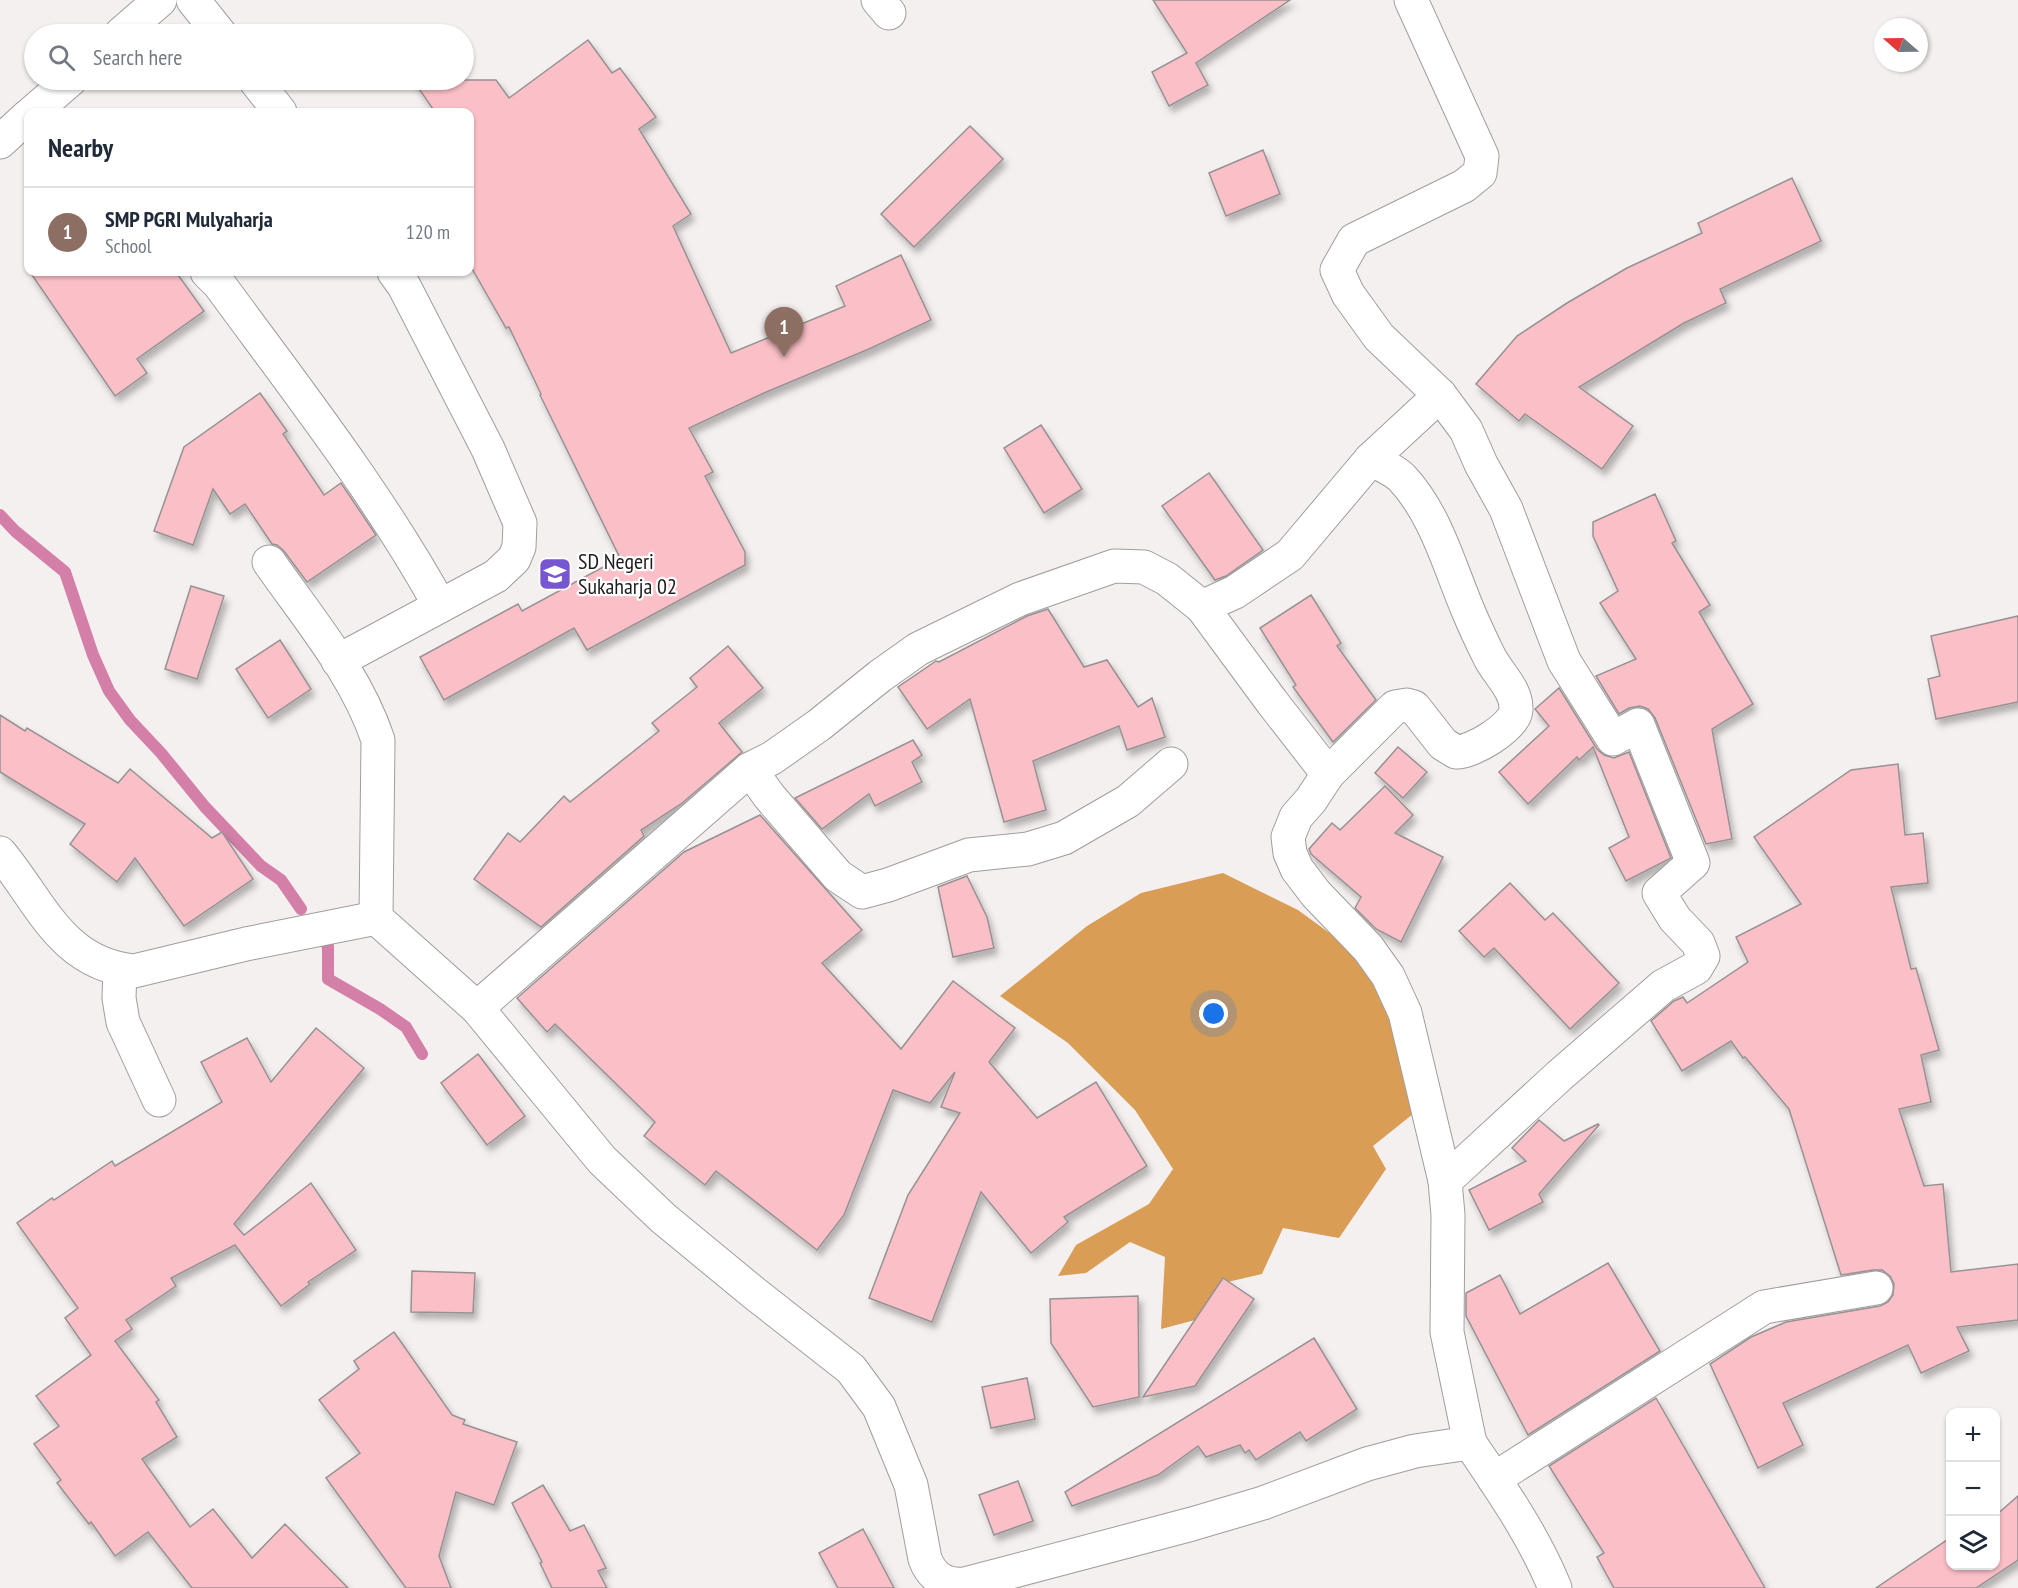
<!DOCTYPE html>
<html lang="en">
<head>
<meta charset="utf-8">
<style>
  body { margin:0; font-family:"PT Sans Narrow",sans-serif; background:#f6f6f7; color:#1f2937 }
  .controls { position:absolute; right:18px; bottom:18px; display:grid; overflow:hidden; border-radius:12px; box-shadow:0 2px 4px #0004 }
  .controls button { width:54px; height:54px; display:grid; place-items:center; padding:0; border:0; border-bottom:2px solid #e0e1e3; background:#fff; color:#1f2937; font:30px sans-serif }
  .compass { position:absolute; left:1874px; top:18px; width:54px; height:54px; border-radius:50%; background:#fff; box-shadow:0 2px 4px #0004; rotate:290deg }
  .you { position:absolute; left:1214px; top:1014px; width:21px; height:21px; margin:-15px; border:4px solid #fff; border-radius:50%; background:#1a73e8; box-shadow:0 0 0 9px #1a73e833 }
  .badge { display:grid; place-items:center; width:39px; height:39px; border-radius:50%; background:#ea580c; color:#fff; font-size:20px; font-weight:700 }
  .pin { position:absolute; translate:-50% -50px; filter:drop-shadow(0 2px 3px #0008) }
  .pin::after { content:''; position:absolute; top:32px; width:21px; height:18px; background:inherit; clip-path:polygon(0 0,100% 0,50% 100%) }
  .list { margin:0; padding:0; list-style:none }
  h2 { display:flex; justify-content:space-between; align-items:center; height:78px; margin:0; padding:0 24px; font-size:26px }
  h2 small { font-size:20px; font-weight:400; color:#747a83 }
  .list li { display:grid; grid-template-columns:39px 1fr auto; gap:18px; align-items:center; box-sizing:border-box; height:90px; padding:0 24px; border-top:2px solid #e0e1e3 }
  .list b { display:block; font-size:22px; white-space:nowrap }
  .list p { margin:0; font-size:20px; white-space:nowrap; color:#747a83 }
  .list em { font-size:20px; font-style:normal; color:#747a83 }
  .icon { flex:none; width:33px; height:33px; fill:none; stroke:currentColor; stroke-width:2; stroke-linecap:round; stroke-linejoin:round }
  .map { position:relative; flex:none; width:2018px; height:1588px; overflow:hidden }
  .search { position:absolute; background:#fff; box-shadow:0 2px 4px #0004; left:24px; top:24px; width:450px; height:66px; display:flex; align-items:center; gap:15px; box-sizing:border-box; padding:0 21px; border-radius:33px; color:#747a83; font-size:22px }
  .panel { position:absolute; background:#fff; box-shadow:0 2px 4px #0004; left:24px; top:108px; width:450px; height:168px; border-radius:12px }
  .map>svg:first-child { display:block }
  .forest { fill:#da9d56 }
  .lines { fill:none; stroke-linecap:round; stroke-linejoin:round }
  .stream { stroke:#d37fa7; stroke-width:12 }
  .building { fill:#fabfc7; stroke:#969293; stroke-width:1.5; filter:url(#shadow) }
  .street-casing { stroke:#a19d9d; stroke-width:35 }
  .street { stroke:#fff; stroke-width:33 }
  .labels { text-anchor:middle; stroke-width:4.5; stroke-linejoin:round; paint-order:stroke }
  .poi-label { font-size:22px; fill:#1e1c1c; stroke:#fff; text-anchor:start }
</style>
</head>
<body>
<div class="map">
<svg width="2018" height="1588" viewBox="0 0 2018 1588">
  <defs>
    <filter id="shadow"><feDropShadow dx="3.5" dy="6" stdDeviation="3" flood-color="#0004"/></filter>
  </defs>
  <rect width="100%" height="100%" fill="#f5f0f0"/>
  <path class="forest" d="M 1223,873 L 1298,910 L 1339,940 L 1388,984 L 1423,1106 L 1373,1146 L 1386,1169 L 1339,1238 L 1283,1228 L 1262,1274 L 1219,1284 L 1199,1319 L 1161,1329 L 1165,1257 L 1130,1242 L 1086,1273 L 1058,1276 L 1076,1245 L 1149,1204 L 1173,1169 L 1135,1110 L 1068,1043 L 1000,996 L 1087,926 L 1141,893 Z"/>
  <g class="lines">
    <g class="stream">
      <path d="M 0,515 L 15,531 L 65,572 L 93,655 L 109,691 L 130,720 L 161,753 L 205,807 L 261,866 L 281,880 L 301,909"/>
      <path d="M 324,941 L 328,946 L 328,979 L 380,1009 L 406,1027 L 422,1054"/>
    </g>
  </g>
  <g class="building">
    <path d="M 1153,0 L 1290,0 L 1196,63 L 1208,85 L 1169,106 L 1152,72 L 1187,53 Z"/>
    <path d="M 588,40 L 612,73 L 620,68 L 656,117 L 639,129 L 691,214 L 673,226 L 731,353 L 845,306 L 836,286 L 901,255 L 931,320 L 869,349 L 764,393 L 689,428 L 713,472 L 705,476 L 745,552 L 745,565 L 587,650 L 574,628 L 444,700 L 420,657 L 518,604 L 522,611 L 620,558 L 540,395 L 541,394 L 509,327 L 506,328 L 470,265 L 470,112 L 435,112 L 413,80 L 496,80 L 509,98 Z"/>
    <path d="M 970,126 L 1003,159 L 914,247 L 881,214 Z"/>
    <path d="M 1263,150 L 1280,194 L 1226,216 L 1209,173 Z"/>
    <path d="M 1792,178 L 1821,241 L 1720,289 L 1726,303 L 1684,323 L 1579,387 L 1633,426 L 1602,469 L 1525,414 L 1519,421 L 1476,384 L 1517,336 L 1567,303 L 1627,268 L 1702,233 L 1698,223 Z"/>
    <path d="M 30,272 L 176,272 L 204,311 L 137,359 L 147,373 L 115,396 Z"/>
    <path d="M 260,393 L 287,431 L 283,434 L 324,495 L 341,483 L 376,535 L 307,582 L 284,551 L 277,545 L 272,544 L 245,504 L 230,514 L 213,489 L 193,545 L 154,531 L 184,447 Z"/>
    <path d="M 1041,425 L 1082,489 L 1044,513 L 1004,448 Z"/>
    <path d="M 1209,473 L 1263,550 L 1226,576 L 1215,580 L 1162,506 Z"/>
    <path d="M 1655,494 L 1676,541 L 1672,543 L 1710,605 L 1699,612 L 1753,704 L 1712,729 L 1732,839 L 1706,844 L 1655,718 L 1648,709 L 1640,706 L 1629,708 L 1619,714 L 1596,676 L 1636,659 L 1600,603 L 1618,591 L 1593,536 L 1593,522 Z"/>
    <path d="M 191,586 L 224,596 L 197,679 L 165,669 Z"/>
    <path d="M 1311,595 L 1341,643 L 1337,646 L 1376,700 L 1333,742 L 1293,687 L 1296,685 L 1260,628 Z"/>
    <path d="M 1048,609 L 1084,667 L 1107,660 L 1138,707 L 1152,698 L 1165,737 L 1127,750 L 1119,726 L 1033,761 L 1046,810 L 1004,822 L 970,699 L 927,729 L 898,687 L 936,661 L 939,662 L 1027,616 Z"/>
    <path d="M 2018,616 L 2018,702 L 1936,719 L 1928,679 L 1940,676 L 1931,636 Z"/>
    <path d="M 280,640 L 311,689 L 268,718 L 236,669 Z"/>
    <path d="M 728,646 L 763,688 L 719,723 L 742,752 L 681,804 L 641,830 L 644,836 L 541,927 L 474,879 L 508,833 L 520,842 L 564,796 L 570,802 L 659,731 L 652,723 L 697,687 L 690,678 Z"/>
    <path d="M 1559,688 L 1597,749 L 1604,755 L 1614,758 L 1629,752 L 1671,858 L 1626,881 L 1609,848 L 1629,837 L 1593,747 L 1579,760 L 1577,757 L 1528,804 L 1499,772 L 1549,726 L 1535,709 Z"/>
    <path d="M 0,715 L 25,731 L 27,728 L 118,783 L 130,769 L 212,838 L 222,832 L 253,879 L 184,926 L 135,858 L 117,882 L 70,844 L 85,824 L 0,772 Z"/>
    <path d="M 913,740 L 922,755 L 912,762 L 922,782 L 875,806 L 869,794 L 822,829 L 795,798 Z"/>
    <path d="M 1398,747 L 1427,772 L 1403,798 L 1375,773 Z"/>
    <path d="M 1898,764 L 1905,835 L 1923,833 L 1928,883 L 1891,887 L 1911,969 L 1916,968 L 1939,1050 L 1921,1055 L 1931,1102 L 1899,1109 L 1924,1186 L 1943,1184 L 1951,1272 L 2018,1264 L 2018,1320 L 1957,1327 L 1969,1351 L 1921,1373 L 1908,1345 L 1783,1403 L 1803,1445 L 1758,1468 L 1710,1364 L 1751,1337 L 1786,1322 L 1880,1306 L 1888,1302 L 1893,1295 L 1894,1284 L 1890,1276 L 1882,1270 L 1873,1270 L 1841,1275 L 1789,1109 L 1745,1057 L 1743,1058 L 1731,1041 L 1682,1071 L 1651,1021 L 1674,1001 L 1683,997 L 1687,1003 L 1748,962 L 1736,937 L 1801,904 L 1754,837 L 1851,770 Z"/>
    <path d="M 1385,786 L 1413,815 L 1395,833 L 1443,857 L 1401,942 L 1376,929 L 1355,908 L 1361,897 L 1311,854 L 1309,849 L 1332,823 L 1340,830 Z"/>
    <path d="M 760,815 L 862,930 L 822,963 L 901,1049 L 953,981 L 1015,1028 L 989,1062 L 1037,1118 L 1096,1082 L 1147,1166 L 1064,1217 L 1068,1222 L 1031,1253 L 981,1192 L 932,1322 L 869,1298 L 908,1195 L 960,1113 L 941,1107 L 955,1072 L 930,1103 L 893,1090 L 844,1215 L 817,1250 L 716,1171 L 705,1185 L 644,1136 L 655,1122 L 555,1024 L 547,1032 L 517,998 L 684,852 Z"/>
    <path d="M 967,876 L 987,917 L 994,948 L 953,957 L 938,887 Z"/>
    <path d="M 1510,883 L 1545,920 L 1553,913 L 1619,983 L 1570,1029 L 1494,948 L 1484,957 L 1459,931 Z"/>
    <path d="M 316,1028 L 364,1068 L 234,1224 L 244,1235 L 311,1183 L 356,1250 L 308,1282 L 310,1284 L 281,1306 L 235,1245 L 171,1278 L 176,1286 L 126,1320 L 132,1329 L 115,1341 L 159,1400 L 156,1402 L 177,1437 L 142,1459 L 190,1527 L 213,1509 L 252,1558 L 285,1524 L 348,1588 L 192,1588 L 148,1532 L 115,1556 L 91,1522 L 89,1524 L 57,1483 L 61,1480 L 34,1444 L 59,1426 L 36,1396 L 91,1355 L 65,1318 L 78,1308 L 17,1223 L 52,1198 L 54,1200 L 112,1161 L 115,1166 L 222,1102 L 201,1062 L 247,1038 L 271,1082 Z"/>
    <path d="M 478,1054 L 525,1116 L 487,1145 L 441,1083 Z"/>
    <path d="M 1539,1120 L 1564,1141 L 1598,1124 L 1599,1125 L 1539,1194 L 1543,1202 L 1489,1230 L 1469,1190 L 1526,1161 L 1512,1148 Z"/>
    <path d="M 1608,1263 L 1660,1351 L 1528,1435 L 1466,1316 L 1466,1293 L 1500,1275 L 1520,1314 Z"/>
    <path d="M 412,1271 L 475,1273 L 473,1313 L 411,1312 Z"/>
    <path d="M 1223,1278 L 1254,1299 L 1195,1386 L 1143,1397 Z"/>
    <path d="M 1138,1296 L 1139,1397 L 1093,1407 L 1051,1343 L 1050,1299 Z"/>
    <path d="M 394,1332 L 452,1415 L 465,1420 L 463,1424 L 517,1442 L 494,1505 L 456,1492 L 439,1556 L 451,1588 L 406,1588 L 326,1478 L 360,1453 L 319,1400 L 359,1369 L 354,1361 Z"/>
    <path d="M 1314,1338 L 1357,1409 L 1306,1441 L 1300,1432 L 1256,1460 L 1249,1450 L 1245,1453 L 1240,1445 L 1206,1457 L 1198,1446 L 1158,1475 L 1072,1506 L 1065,1492 Z"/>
    <path d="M 1027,1378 L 1035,1419 L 991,1428 L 982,1387 Z"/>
    <path d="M 1656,1398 L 1765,1588 L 1614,1588 L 1597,1557 L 1604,1553 L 1549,1466 Z"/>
    <path d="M 1018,1481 L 1033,1521 L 994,1535 L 979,1495 Z"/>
    <path d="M 543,1485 L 570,1531 L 584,1525 L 606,1568 L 598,1571 L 607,1588 L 552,1588 L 540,1563 L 542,1562 L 512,1503 Z"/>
    <path d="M 2018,1496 L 2018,1560 L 1976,1588 L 1876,1588 L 1950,1538 L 1950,1566 L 1995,1566 L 1995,1516 Z"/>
    <path d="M 863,1529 L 894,1588 L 838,1588 L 819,1553 Z"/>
  </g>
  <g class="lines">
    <g class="street-casing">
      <g id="street">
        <path d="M 193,0 L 220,34"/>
        <path d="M 878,0 L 889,13"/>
        <path d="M 1411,0 L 1482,156 L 1480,173 L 1464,186 L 1354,240 L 1337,270 L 1348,294 L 1379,337 L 1440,395 L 1466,430 L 1481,464 L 1506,509 L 1564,661 L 1613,739 L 1638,725 L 1693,863 L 1659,893 L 1675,919 L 1698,943 L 1703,956 L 1696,968 L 1663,986 L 1559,1076 L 1445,1181"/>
        <path d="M 121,34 L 160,0"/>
        <path d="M 255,80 L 280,112"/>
        <path d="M 33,112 L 70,80"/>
        <path d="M 0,142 L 28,116"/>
        <path d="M 207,272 L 219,284 C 296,389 377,492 440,606"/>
        <path d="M 269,562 C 308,618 356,674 378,740 L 376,918 L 477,1008 L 602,1160 L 663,1218 L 754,1293 L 851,1369 L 879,1407 L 911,1485 L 925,1559 C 932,1577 945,1586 965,1584 L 1192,1524 L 1263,1503 L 1367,1464 L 1415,1451 L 1470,1443 C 1501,1489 1534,1536 1555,1588"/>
        <path d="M 1202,607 L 1272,702 L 1328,774 L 1395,707 L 1407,705 L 1414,707 L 1443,744 L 1456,752 C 1471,753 1515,727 1516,710 C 1517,690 1499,675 1490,658 C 1482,642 1474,625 1467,608 C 1449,565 1435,513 1402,478 C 1394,470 1381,465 1371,459"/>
        <path d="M 338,661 L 496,576 L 514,559 L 519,547 L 520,523 L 488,449 L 404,286 L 394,272"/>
        <path d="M 750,769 L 769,796 L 838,876 L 862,892 L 888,885 L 969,855 L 1028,849 L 1064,838 L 1128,801 L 1171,764"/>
        <path d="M 1328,774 L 1311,800 L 1296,817 L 1288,837 L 1290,853 L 1297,869 L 1316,894 L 1368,948 L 1388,976 L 1405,1013 L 1445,1181 L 1448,1215 L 1447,1332 L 1470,1443"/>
        <path d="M 0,853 C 41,902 61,964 134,971 L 246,944 L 376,918"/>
        <path d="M 120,970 L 119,998 L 123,1022 L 159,1100"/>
        <path d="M 477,1008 L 750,769 L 772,758 L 819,725 L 880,676 L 918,649 L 1020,599 L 1114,566 L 1144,567 L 1167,579 L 1202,607 L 1235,592 L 1290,555 L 1371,459 L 1440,395"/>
        <path d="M 1494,1479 L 1764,1307 L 1876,1288"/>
      </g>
    </g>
    <use href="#street" class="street"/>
  </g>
  <defs>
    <g id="school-square" transform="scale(1.725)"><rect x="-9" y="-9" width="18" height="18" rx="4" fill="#7757d1" stroke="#fff"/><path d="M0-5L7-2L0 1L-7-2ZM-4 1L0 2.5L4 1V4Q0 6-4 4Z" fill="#fff"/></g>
  </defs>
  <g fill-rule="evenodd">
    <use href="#school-square" x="555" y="574"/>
  </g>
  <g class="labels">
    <g class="poi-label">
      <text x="578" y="569">SD Negeri<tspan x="578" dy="25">Sukaharja 02</tspan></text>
    </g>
  </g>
</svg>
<div class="controls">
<button>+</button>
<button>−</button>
<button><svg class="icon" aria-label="layers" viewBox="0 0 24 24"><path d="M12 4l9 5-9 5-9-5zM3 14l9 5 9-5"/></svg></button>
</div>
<svg class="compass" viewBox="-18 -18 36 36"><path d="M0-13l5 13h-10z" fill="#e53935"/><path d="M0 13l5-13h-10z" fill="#747a83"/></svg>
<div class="you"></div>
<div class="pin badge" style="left:784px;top:357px;background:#8d6e63">1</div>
<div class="search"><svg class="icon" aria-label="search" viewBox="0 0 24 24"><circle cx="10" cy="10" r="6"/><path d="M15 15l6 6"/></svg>Search here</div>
<section class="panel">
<h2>Nearby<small></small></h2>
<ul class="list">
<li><span class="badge" style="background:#8d6e63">1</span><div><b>SMP PGRI Mulyaharja</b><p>School</p></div><em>120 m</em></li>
</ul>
</section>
</div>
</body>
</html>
